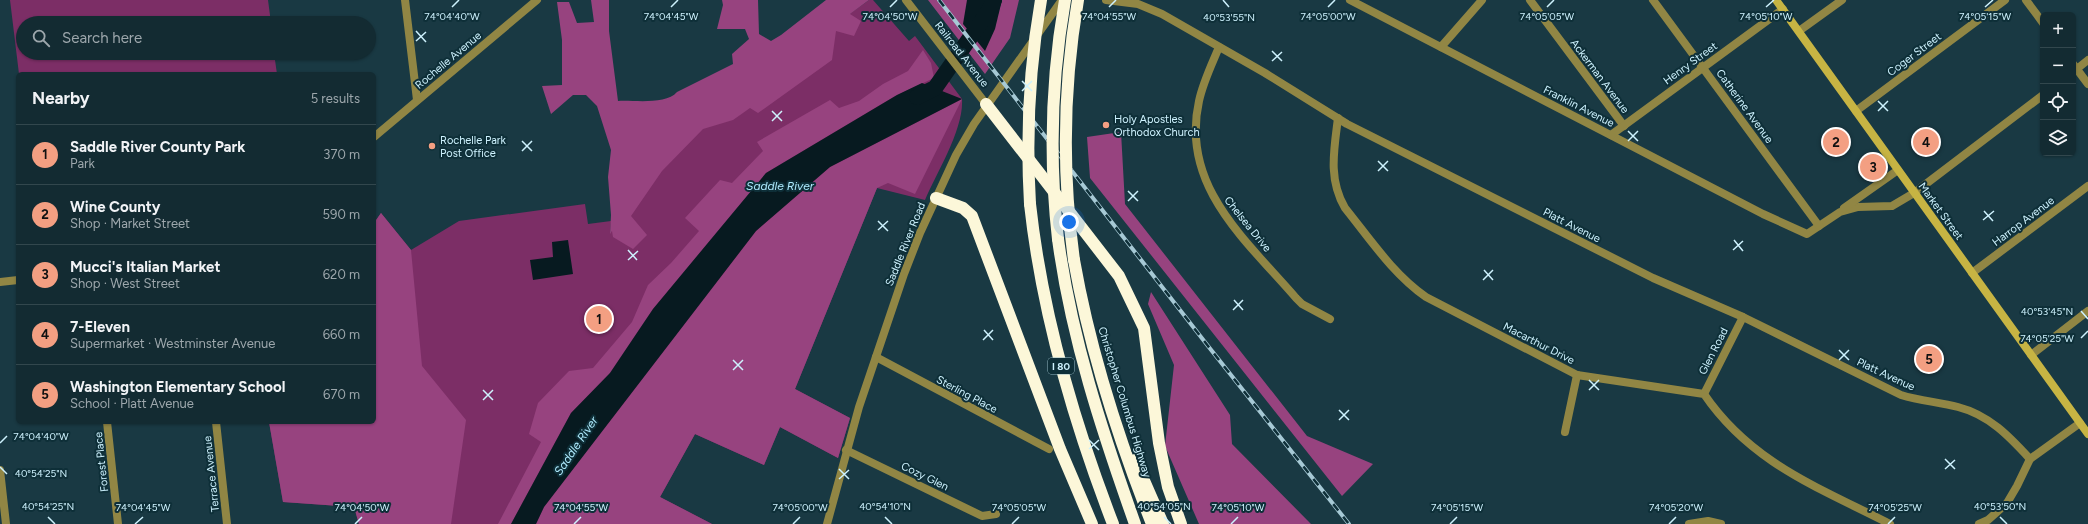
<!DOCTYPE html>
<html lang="en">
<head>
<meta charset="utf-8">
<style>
  body { margin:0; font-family:Figtree,sans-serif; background:#20373e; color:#f1f3f6 }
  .controls { position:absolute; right:12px; top:12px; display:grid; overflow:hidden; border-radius:6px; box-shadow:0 1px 3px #0004 }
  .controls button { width:36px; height:36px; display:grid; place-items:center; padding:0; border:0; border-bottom:1px solid #32474d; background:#132b32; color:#f1f3f6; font:20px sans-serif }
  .you { position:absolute; left:1069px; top:222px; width:14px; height:14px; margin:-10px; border:3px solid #fff; border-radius:50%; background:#1a73e8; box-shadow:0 0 0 6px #1a73e833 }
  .badge { display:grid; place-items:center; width:26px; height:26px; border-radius:50%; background:#f39f82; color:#111; font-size:13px; font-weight:700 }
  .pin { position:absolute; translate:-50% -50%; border:2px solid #fff; box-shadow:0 1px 4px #0006 }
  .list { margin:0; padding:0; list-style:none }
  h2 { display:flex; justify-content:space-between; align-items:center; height:52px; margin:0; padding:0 16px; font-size:17px }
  h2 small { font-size:13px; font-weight:400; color:#9da7ac }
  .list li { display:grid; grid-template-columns:26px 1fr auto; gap:12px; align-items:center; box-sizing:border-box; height:60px; padding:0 16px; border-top:1px solid #32474d }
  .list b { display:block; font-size:15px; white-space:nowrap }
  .list p { margin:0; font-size:13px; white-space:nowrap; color:#9da7ac }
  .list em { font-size:13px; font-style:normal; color:#9da7ac }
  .icon { flex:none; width:22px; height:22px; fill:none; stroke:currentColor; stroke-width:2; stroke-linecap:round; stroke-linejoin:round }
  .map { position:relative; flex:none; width:2088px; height:524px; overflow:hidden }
  .search { position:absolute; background:#132b32; box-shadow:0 1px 3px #0004; left:16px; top:16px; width:360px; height:44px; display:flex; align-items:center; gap:10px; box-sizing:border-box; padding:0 14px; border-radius:22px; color:#9da7ac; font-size:15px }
  .panel { position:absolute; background:#132b32; box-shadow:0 1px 3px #0004; left:16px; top:72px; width:360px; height:352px; border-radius:6px }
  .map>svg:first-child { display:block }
  .green { fill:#7c2e66 }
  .forest { fill:#97437f }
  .water { fill:#071a20 }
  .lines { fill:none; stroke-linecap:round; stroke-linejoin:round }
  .river { stroke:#071a20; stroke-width:16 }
  .minor { stroke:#918644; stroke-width:8 }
  .tertiary { stroke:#918644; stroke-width:8 }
  .secondary { stroke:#c7b443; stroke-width:8 }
  .motorway { stroke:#fcf7d9; stroke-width:12 }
  .rail-casing { stroke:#a6c9d5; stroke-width:4 }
  .rail { stroke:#0e2f38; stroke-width:2.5; stroke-dasharray:8; stroke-linecap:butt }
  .motorway-bridge { stroke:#fcf7d9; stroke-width:12 }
  .ticks { fill:none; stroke:#cef2fe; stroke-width:1.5 }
  .poi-dot { fill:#f39f82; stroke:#0e2f38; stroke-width:1.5 }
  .labels { text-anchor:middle; stroke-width:4; stroke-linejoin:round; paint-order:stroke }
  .shield { fill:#0e2f38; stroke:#94b8c3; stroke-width:1 }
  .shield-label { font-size:10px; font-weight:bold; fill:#cef2fe }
  .street-label { font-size:11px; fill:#cef2fe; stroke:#0e2f38 }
  .poi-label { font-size:11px; fill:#cef2fe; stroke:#0e2f38; text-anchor:start }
  .water-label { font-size:12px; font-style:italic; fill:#aeeafd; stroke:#0e2f38 }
  .ticks-label { font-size:10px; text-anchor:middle; fill:#cef2fe; stroke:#0e2f38; stroke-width:4; stroke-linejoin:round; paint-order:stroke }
</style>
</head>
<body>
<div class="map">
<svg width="2088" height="524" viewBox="0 0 2088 524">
  <rect width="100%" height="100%" fill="#193943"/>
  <g class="green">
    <path d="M 10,0 L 268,0 L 271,23 L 23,23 L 23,53 L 274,53 L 277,74 L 19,74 Z"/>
    <path d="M 869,0 L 873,0 L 909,41 L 915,36 L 962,99 C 964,129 937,172 925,200 L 877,188 L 795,389 L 850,418 L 838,458 L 780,427 L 764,465 L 695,434 L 660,497 L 712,524 L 359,524 L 354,507 L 283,502 L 269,422 L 374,422 L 374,223 L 381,213 L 411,250 L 459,221 L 585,204 L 588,224 L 611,221 L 610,233 L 689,129 Z"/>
  </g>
  <g class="forest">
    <path d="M 591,0 L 609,0 L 609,31 L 618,101 C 635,100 666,105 677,92 L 733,64 L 732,54 L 749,39 L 745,29 L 717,29 L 723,5 L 722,0 L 758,0 L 759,34 L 771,41 L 781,35 L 826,0 L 869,0 L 850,14 L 861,21 L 854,36 L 836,31 L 832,60 L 758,113 L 750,108 L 733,120 L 703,129 L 662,171 L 631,216 L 647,235 L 633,249 L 613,237 L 612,231 L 610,234 L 611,215 L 608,177 L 611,150 L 597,106 L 586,95 L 573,95 L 551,114 L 542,86 L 562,85 L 562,40 L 557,2 L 569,2 L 577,23 L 594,22 Z"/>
    <path d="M 928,0 L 976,0 L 994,28 L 1002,0 L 1019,0 L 1010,38 L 985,74 Z"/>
    <path d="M 923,50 L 931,63 L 934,78 L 897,95 L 766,173 L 653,309 L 610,373 L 571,413 L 511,524 L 498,524 L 541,442 L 529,434 L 538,403 L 569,371 L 593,368 L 632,322 L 648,285 L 671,263 L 699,231 L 685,218 L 720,180 L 732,183 L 763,151 L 757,142 L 830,100 L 839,108 L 859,101 L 883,84 L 908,71 Z"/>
    <path d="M 962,99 L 915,194 L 888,183 L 877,188 L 795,389 L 850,418 L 838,458 L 780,427 L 764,465 L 695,434 L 660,497 L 712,524 L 536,524 L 544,507 L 756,231 L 830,167 Z"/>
    <path d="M 1121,132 L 1125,204 L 1307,436 L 1373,464 L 1342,496 L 1090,178 L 1087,137 Z"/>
    <path d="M 381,213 L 411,250 L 422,366 L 466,420 L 451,524 L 359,524 L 354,507 L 283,502 L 269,422 L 374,422 L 374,223 Z"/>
    <path d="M 1151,292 L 1230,415 L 1232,444 L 1311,524 L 1199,524 L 1165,446 L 1174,365 L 1148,304 Z"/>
  </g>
  <g class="water">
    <path d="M 967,0 L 1002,0 L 995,29 L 985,51 L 963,24 Z"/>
    <path d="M 922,83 L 962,99 L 830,167 L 756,231 L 544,507 L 536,524 L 511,524 L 571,413 L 610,373 L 653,309 L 766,173 L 897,95 Z"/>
    <path d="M 568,240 L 573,274 L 533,280 L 530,260 L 553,257 L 552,242 Z"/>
  </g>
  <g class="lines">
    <path class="river" d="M 917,97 L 935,88 L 988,12 L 994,0"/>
    <g class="minor">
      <path d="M 1106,0 L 1138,4 L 1162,14 L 1265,73 L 1347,124 L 1653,278 L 1743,317 L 1901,395 C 1920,401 1939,402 1958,407 C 1989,415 2009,436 2030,459"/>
      <path d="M 1350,0 L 1763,214 L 1807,234 L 1840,212 L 1858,207 L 1892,206 L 1914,193"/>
      <path d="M 1530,0 L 1624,126"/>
      <path d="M 1653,0 L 1819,226"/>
      <path d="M 2026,0 L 2043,23"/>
      <path d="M 1799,31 L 1842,0"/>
      <path d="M 1219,47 C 1212,64 1203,82 1199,101 C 1180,186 1246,240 1296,298 L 1302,304 L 1330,319"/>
      <path d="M 1441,47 L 1482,0"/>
      <path d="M 2073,64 L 2088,84"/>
      <path d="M 1856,111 L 2005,0"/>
      <path d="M 1338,118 C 1334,150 1328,179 1345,208 C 1370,239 1393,274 1426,297 L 1577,375 L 1704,394 C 1751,463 1818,487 1890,524"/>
      <path d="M 1611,135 L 1783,9"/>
      <path d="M 1844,208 L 1898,170"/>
      <path d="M 1972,273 L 2088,186"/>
      <path d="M 2031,355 L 2088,311"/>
      <path d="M 876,357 L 1049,449"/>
      <path d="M 1704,394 L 1743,317"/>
      <path d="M 107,422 L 118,524"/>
      <path d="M 216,422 L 227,524"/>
      <path d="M 1565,432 L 1577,375"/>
      <path d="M 846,450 L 982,516 L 996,514"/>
      <path d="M 0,470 L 6,524"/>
      <path d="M 1689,524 L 1708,521 L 1721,524"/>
      <path d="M 1979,524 L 1988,520 L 2007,503 L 2017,486 L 2030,459 L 2080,423"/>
    </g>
    <g class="tertiary">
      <path d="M 405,0 L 417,100"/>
      <path d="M 906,0 L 986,104"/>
      <path d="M 2073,72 L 2088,60"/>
      <path d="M 374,137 L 537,0"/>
      <path d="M 1914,193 L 2043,95"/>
      <path d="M 0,282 L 18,280"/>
      <path d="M 827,524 L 859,407 L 904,274 L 920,233 L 956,155 L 974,124 L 1062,0"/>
    </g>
    <path class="secondary" d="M 1776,0 L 2088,434"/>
    <g class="motorway">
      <path d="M 986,104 L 1119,276 L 1144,328 L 1159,443 L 1168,487 L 1181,524"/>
      <path d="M 936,198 L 963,208 L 972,216 L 1060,449 L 1092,524"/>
      <path d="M 1030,204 C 1042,314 1073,420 1113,524"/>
      <path d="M 1058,239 C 1071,337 1102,431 1135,524"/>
      <path d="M 1074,260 C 1090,351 1118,438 1152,524"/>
      <path d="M 1135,460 L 1163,524"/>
    </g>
    <g class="rail-casing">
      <path id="rail" d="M 939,0 L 1208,346 L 1349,524"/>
    </g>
    <use href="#rail" class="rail"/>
    <g class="motorway-bridge">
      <path d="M 1030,204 C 1026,135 1029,68 1041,0"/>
      <path d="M 1058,239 C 1049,159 1051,80 1065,0"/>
      <path d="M 1074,260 C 1062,173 1063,87 1078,0"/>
    </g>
  </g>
  <path class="ticks" d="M 1223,0 L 1229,7M 452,7 L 459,0M 671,7 L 678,0M 890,7 L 897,0M 1109,7 L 1116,0M 1328,7 L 1335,0M 1547,7 L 1554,0M 1766,7 L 1774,0M 1985,7 L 1993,0M 416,31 L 426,42M 416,41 L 426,32M 1272,51 L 1282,61M 1272,61 L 1282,52M 1022,81 L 1032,91M 1022,91 L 1032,81M 1878,101 L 1888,111M 772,111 L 782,121M 1878,111 L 1888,101M 772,121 L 782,111M 1628,131 L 1638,141M 522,141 L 532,151M 1628,141 L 1638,131M 522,151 L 532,141M 1378,161 L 1388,171M 1378,171 L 1388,161M 1128,191 L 1138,201M 1128,201 L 1138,191M 1984,211 L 1993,221M 1983,220 L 1994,211M 878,221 L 888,231M 878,230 L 888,221M 1734,240 L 1743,251M 628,250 L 637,260M 1733,250 L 1743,241M 628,260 L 638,251M 1484,270 L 1493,280M 1483,280 L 1493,270M 1234,300 L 1243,310M 1233,310 L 1243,300M 2081,311 L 2088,319M 984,330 L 993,340M 2081,338 L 2088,331M 983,340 L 993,330M 1839,350 L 1849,360M 733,360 L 743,370M 1839,360 L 1849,350M 733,370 L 743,360M 1589,380 L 1599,390M 483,390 L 493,400M 1589,390 L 1599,380M 483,400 L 493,390M 1339,410 L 1349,420M 1339,420 L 1349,410M 1089,440 L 1099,450M 0,443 L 7,436M 1089,449 L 1099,440M 1945,459 L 1955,469M 0,467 L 7,474M 839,469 L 849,479M 1945,469 L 1955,460M 839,479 L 849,470M 48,517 L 55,524M 885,517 L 892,524M 1164,517 L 1171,524M 2000,517 L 2007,524M 135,524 L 143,517M 355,524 L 362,517M 574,524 L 581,517M 793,524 L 800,517M 1012,524 L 1019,517M 1231,524 L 1238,517M 1450,524 L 1457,517M 1669,524 L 1676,517M 1888,524 L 1895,517"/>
  <g class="poi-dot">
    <circle cx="1106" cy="125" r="4"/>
    <circle cx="432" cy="146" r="4"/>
  </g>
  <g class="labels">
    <rect class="shield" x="1048" y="358" width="26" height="16" rx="3"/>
    <g class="shield-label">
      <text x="1061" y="370">I 80</text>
    </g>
    <g class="street-label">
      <text transform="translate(962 54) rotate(52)" y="4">Railroad Avenue</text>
      <text transform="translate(1914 54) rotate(-37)" y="4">Coger Street</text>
      <text transform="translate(448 60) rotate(-40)" y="4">Rochelle Avenue</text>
      <text transform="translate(1690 63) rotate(-36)" y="4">Henry Street</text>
      <text transform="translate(1600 76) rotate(53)" y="4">Ackerman Avenue</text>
      <text transform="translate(1579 106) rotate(27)" y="4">Franklin Avenue</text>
      <text transform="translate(1745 106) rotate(54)" y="4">Catherine Avenue</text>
      <text transform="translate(1941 211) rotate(54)" y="4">Market Street</text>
      <text transform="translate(2023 221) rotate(-37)" y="4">Harrop Avenue</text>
      <text transform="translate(1248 224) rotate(51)" y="4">Chelsea Drive</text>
      <text transform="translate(1572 225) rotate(27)" y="4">Platt Avenue</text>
      <text transform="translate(905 244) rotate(-68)" y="4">Saddle River Road</text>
      <text transform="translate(1539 343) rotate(27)" y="4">Macarthur Drive</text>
      <text transform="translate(1713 351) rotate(-63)" y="4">Glen Road</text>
      <text transform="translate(1886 374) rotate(25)" y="4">Platt Avenue</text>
      <text transform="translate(967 394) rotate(28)" y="4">Sterling Place</text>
      <text transform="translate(1125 402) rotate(73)" y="4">Christopher Columbus Highway</text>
      <text transform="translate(101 462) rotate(-96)" y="4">Forest Place</text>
      <text transform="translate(211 474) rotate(-96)" y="4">Terrace Avenue</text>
      <text transform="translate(925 476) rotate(26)" y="4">Cozy Glen</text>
    </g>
    <g class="poi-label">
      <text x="1114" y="123">Holy Apostles<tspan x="1114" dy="13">Orthodox Church</tspan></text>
      <text x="440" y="144">Rochelle Park<tspan x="440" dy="13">Post Office</tspan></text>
    </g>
    <g class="water-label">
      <text x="780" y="190">Saddle River</text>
      <text transform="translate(576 446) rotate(-56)" y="4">Saddle River</text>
    </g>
  </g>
  <g class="ticks-label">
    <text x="452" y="20">74°04'40"W</text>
    <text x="671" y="20">74°04'45"W</text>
    <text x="890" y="20">74°04'50"W</text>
    <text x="1109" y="20">74°04'55"W</text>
    <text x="1328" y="20">74°05'00"W</text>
    <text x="1547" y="20">74°05'05"W</text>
    <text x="1766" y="20">74°05'10"W</text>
    <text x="1985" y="20">74°05'15"W</text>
    <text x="1229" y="21">40°53'55"N</text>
    <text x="2047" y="315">40°53'45"N</text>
    <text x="2047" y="342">74°05'25"W</text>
    <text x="41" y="440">74°04'40"W</text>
    <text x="41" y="477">40°54'25"N</text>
    <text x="48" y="510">40°54'25"N</text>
    <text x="885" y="510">40°54'10"N</text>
    <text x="1164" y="510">40°54'05"N</text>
    <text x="2000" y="510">40°53'50"N</text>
    <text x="143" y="511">74°04'45"W</text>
    <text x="362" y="511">74°04'50"W</text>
    <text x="581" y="511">74°04'55"W</text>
    <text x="800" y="511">74°05'00"W</text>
    <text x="1019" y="511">74°05'05"W</text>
    <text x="1238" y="511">74°05'10"W</text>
    <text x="1457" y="511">74°05'15"W</text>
    <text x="1676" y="511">74°05'20"W</text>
    <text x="1895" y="511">74°05'25"W</text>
  </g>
</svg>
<div class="controls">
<button>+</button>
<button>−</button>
<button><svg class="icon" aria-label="locate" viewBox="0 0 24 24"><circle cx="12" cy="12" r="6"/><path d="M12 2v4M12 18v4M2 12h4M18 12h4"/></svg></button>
<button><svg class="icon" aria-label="layers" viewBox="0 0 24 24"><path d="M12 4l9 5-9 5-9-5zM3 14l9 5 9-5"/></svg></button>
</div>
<div class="you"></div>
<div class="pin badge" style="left:599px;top:319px">1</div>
<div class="pin badge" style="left:1836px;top:142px">2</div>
<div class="pin badge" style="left:1873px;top:167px">3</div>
<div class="pin badge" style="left:1926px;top:142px">4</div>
<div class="pin badge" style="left:1929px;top:359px">5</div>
<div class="search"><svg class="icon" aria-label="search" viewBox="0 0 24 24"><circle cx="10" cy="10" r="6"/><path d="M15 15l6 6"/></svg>Search here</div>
<section class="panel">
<h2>Nearby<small>5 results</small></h2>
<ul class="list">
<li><span class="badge">1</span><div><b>Saddle River County Park</b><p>Park</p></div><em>370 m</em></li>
<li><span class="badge">2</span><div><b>Wine County</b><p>Shop · Market Street</p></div><em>590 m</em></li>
<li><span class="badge">3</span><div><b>Mucci's Italian Market</b><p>Shop · West Street</p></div><em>620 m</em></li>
<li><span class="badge">4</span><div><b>7-Eleven</b><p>Supermarket · Westminster Avenue</p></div><em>660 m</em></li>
<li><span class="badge">5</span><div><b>Washington Elementary School</b><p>School · Platt Avenue</p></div><em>670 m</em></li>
</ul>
</section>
</div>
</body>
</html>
